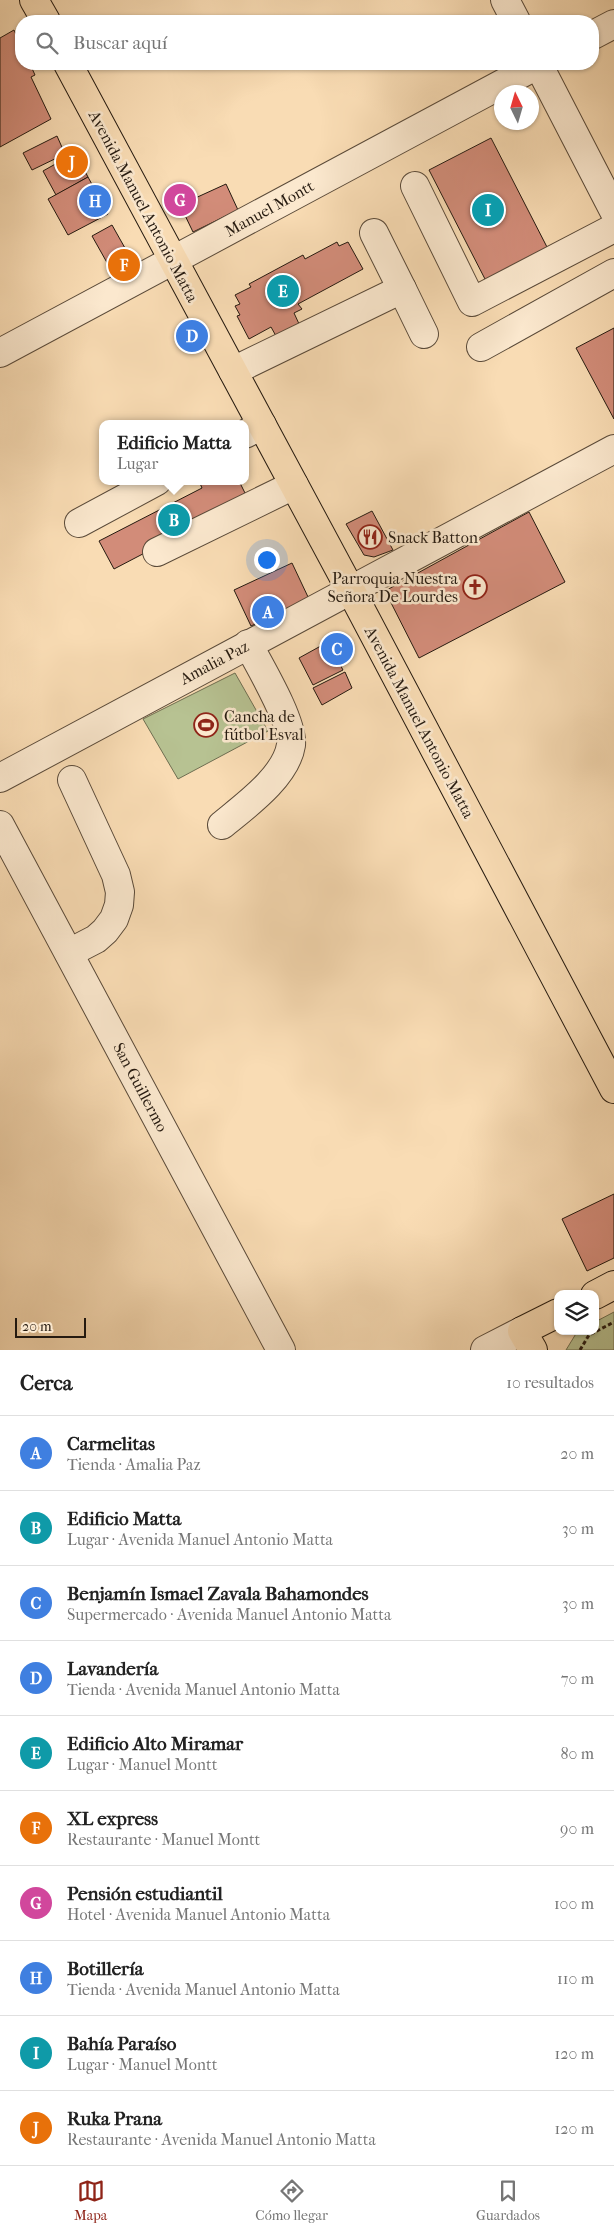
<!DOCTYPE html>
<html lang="es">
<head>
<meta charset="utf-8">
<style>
  body { margin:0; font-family:"IM FELL French Canon",serif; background:#f6f6f6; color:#222 }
  .controls { position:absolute; right:15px; bottom:15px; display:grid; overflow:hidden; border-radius:10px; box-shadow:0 1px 4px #0004 }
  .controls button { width:45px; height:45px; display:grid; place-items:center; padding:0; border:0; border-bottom:1px solid #e0e0e0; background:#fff; color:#222; font:25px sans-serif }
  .compass { position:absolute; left:494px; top:85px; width:45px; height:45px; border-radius:50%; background:#fff; box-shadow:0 1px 4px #0004; rotate:355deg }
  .scale { position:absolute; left:15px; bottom:12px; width:71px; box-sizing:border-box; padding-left:5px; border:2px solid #251a10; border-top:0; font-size:14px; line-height:18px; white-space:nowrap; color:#251a10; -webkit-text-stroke:4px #fbe8ce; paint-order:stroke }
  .you { position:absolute; left:266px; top:559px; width:18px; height:18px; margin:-12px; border:4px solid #fff; border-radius:50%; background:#1a73e8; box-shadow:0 0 0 8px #1a73e833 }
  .badge { display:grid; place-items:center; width:32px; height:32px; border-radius:50%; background:#8f2418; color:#fff; font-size:16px; font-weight:700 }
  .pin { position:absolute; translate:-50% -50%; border:2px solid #fff; box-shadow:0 1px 5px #0006 }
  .popup { position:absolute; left:99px; top:420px; width:150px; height:65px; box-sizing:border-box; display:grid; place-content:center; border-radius:10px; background:#fff; filter:drop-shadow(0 1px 4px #0005); font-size:16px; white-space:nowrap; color:#767676 }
  .popup b { font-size:19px; color:#222 }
  .popup::after { content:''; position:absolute; left:50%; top:100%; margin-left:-10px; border:10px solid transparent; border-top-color:#fff }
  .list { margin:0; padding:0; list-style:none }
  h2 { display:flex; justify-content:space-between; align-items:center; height:65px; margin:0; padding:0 20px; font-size:21px }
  h2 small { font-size:16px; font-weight:400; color:#767676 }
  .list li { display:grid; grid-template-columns:32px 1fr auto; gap:15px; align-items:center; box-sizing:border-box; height:75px; padding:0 20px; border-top:1px solid #e0e0e0 }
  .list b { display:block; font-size:19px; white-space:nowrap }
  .list p { margin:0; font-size:16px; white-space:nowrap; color:#767676 }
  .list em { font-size:16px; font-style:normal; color:#767676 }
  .icon { flex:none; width:28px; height:28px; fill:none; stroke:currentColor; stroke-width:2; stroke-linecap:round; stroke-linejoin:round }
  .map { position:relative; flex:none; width:614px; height:1350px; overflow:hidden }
  .search { position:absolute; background:#fff; box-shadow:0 1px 4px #0004; left:15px; right:15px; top:15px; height:55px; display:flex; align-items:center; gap:12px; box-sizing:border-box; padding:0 18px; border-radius:20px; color:#767676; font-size:19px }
  .sheet { height:815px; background:#fff }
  nav { display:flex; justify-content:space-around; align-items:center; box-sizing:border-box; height:70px; border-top:1px solid #e0e0e0; background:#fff; font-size:14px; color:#767676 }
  nav a { display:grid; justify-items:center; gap:2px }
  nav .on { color:#8f2418 }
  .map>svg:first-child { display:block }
  .green { fill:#b7c292; stroke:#6e6e51 }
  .building { fill:#d28c79; stroke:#251a10 }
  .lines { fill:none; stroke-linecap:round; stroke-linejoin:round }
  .minor-casing { stroke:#5a4a39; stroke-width:30 }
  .major-casing { stroke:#251a10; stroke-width:30 }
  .path { stroke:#251a10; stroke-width:3; stroke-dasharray:4 2.5; stroke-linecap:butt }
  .minor { stroke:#fbe8ce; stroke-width:28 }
  .major { stroke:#f9dcb4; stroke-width:28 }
  .labels { text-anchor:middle; stroke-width:5; stroke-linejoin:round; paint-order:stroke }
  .street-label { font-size:16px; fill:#251a10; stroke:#fbe8ce }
  .poi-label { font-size:16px; fill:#251a10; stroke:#fbe8ce; text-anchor:start }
</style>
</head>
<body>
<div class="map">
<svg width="614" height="1350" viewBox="0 0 614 1350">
  <rect width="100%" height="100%" fill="#f9dcb4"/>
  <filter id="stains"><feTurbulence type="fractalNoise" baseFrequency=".004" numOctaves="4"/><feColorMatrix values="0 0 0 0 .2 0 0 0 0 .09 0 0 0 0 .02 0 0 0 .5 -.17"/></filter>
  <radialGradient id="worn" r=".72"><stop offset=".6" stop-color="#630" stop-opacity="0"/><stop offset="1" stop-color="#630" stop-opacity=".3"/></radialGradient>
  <g class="green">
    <path d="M 235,673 L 268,731 L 178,779 L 143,719 Z"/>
    <path d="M 614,1312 L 614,1350 L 566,1350 L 577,1332 L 595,1331 L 595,1322 Z"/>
  </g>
  <g class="building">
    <path d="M 14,30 L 21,45 L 21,64 L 30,64 L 35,75 L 31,77 L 51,119 L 0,147 L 0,38 Z"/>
    <path d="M 57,136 L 65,154 L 32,170 L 23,153 Z"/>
    <path d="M 491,138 L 548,249 L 486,281 L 429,170 Z"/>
    <path d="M 75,153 L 88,177 L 56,195 L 43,171 Z"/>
    <path d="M 88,177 L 108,214 L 68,235 L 48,199 Z"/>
    <path d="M 226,184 L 238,210 L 193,232 L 180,205 Z"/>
    <path d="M 112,225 L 134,264 L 114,275 L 92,236 Z"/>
    <path d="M 337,242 L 339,246 L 348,242 L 363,269 L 298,304 L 302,309 L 294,313 L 300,326 L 293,329 L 292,327 L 276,336 L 271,327 L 249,339 L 237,316 L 240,315 L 235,306 L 240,304 L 235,295 L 251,287 L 249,284 L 303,255 L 305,259 Z"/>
    <path d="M 614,328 L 614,419 L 576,348 Z"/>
    <path d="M 199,481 L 239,481 L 248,499 L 114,569 L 99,541 L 202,488 Z"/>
    <path d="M 372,511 L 393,550 L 374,557 L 364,555 L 346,524 Z"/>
    <path d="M 529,512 L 565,582 L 419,658 L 385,591 Z"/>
    <path d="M 292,563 L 309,599 L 251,626 L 234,590 Z"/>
    <path d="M 328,642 L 343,670 L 313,685 L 299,658 Z"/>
    <path d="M 345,672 L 352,688 L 322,705 L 313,688 Z"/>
    <path d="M 614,1194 L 614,1258 L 587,1271 L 562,1219 Z"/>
  </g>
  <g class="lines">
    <g class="minor-casing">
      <g id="minor">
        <path d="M 505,0 L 516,21"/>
        <path d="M 593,35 L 614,24"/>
        <path d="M 538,64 L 614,211"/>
        <path d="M 415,186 L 472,302 L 614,228"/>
        <path d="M 402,289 L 424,334"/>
        <path d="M 481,347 L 614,273"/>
        <path d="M 0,353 L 539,64"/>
        <path d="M 233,371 L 402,289 L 374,233"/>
        <path d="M 245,434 L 262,425"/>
        <path d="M 79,523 L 157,481"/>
        <path d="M 157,552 L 294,485"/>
        <path d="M 0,778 L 614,449"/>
        <path d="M 0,825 L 281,1350"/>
        <path d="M 222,825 C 245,806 286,777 291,745 C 294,723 259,665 248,644"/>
        <path d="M 69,953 L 96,939 L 105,931 L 114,919 L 119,905 L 120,892 L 116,875 L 72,780"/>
        <path d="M 485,1350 L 522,1331"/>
      </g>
    </g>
    <g class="major-casing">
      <g id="major">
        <path d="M 34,0 L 46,21"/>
        <path d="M 68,64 L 350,589 L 614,1089"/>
        <path d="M 595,1295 L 614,1285"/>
        <path d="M 533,1350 L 522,1331 L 558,1313"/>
      </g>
    </g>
    <path class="path" d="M 580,1350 L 589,1335 L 614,1322"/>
    <use href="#minor" class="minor"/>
    <use href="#major" class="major"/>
  </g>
  <defs>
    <g id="restaurant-ring" transform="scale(1.25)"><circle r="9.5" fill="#fbe8ce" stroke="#8f2418" stroke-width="1.5"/><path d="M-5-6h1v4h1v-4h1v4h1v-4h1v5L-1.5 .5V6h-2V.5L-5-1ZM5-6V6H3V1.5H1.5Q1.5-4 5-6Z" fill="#8f2418"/></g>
    <g id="church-ring" transform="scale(1.25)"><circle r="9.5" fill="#fbe8ce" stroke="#8f2418" stroke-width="1.5"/><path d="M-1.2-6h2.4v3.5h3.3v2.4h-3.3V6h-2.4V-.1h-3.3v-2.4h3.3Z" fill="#8f2418"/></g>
    <g id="stadium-ring" transform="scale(1.25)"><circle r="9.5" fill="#fbe8ce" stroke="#8f2418" stroke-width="1.5"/><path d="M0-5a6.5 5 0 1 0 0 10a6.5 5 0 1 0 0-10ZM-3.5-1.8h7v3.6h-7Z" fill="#8f2418"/></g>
  </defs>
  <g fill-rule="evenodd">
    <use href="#restaurant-ring" x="370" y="537"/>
    <use href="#church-ring" x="475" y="587"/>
    <use href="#stadium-ring" x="206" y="725"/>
  </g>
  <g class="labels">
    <g class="street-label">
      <text transform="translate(144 206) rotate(62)" y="6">Avenida Manuel Antonio Matta</text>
      <text transform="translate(269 208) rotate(-29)" y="6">Manuel Montt</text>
      <text transform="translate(214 662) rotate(-28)" y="6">Amalia Paz</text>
      <text transform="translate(420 722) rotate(62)" y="6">Avenida Manuel Antonio Matta</text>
      <text transform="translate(141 1087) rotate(62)" y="6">San Guillermo</text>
    </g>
    <g class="poi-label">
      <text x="388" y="543">Snack Batton</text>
      <text x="458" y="584" text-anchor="end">Parroquia Nuestra<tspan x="458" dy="18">Señora De Lourdes</tspan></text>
      <text x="224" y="722">Cancha de<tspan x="224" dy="18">fútbol Esval</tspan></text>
    </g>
  </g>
  <rect width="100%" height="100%" filter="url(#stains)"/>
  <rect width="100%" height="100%" fill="url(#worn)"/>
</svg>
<div class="controls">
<button><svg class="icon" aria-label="layers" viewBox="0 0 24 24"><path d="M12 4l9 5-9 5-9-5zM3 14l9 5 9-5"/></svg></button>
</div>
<svg class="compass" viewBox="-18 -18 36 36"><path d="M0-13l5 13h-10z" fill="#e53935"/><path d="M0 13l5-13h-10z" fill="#767676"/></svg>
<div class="scale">20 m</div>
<div class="you"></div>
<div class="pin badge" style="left:268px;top:612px;background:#3f7fe0">A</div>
<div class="pin badge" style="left:174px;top:520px;background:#0f9aa8">B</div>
<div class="popup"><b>Edificio Matta</b>Lugar</div>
<div class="pin badge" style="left:337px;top:649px;background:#3f7fe0">C</div>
<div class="pin badge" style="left:192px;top:336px;background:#3f7fe0">D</div>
<div class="pin badge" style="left:283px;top:291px;background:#0f9aa8">E</div>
<div class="pin badge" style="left:124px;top:265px;background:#e8710a">F</div>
<div class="pin badge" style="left:180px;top:200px;background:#d1479c">G</div>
<div class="pin badge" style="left:95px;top:201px;background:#3f7fe0">H</div>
<div class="pin badge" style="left:488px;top:210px;background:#0f9aa8">I</div>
<div class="pin badge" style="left:72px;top:162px;background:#e8710a">J</div>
<div class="search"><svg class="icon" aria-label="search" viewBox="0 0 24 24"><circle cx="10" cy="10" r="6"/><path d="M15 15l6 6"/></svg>Buscar aquí</div>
</div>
<section class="sheet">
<h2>Cerca<small>10 resultados</small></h2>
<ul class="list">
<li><span class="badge" style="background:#3f7fe0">A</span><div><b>Carmelitas</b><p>Tienda · Amalia Paz</p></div><em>20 m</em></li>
<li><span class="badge" style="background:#0f9aa8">B</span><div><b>Edificio Matta</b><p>Lugar · Avenida Manuel Antonio Matta</p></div><em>30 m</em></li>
<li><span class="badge" style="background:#3f7fe0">C</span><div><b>Benjamín Ismael Zavala Bahamondes</b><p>Supermercado · Avenida Manuel Antonio Matta</p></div><em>30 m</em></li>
<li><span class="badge" style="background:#3f7fe0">D</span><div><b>Lavandería</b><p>Tienda · Avenida Manuel Antonio Matta</p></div><em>70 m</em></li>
<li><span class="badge" style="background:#0f9aa8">E</span><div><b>Edificio Alto Miramar</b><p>Lugar · Manuel Montt</p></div><em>80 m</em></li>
<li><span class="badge" style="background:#e8710a">F</span><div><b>XL express</b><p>Restaurante · Manuel Montt</p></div><em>90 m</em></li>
<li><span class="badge" style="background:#d1479c">G</span><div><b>Pensión estudiantil</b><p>Hotel · Avenida Manuel Antonio Matta</p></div><em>100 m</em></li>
<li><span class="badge" style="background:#3f7fe0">H</span><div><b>Botillería</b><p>Tienda · Avenida Manuel Antonio Matta</p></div><em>110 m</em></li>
<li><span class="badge" style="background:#0f9aa8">I</span><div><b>Bahía Paraíso</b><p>Lugar · Manuel Montt</p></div><em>120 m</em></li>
<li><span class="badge" style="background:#e8710a">J</span><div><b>Ruka Prana</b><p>Restaurante · Avenida Manuel Antonio Matta</p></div><em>120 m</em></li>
</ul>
</section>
<nav>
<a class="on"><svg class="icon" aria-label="map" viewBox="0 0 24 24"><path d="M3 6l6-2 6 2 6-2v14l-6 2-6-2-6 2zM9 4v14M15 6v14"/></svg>Mapa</a>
<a><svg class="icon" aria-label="directions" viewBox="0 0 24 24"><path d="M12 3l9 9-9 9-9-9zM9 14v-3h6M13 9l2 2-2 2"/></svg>Cómo llegar</a>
<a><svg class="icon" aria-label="saved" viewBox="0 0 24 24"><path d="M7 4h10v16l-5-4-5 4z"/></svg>Guardados</a>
</nav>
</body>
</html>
